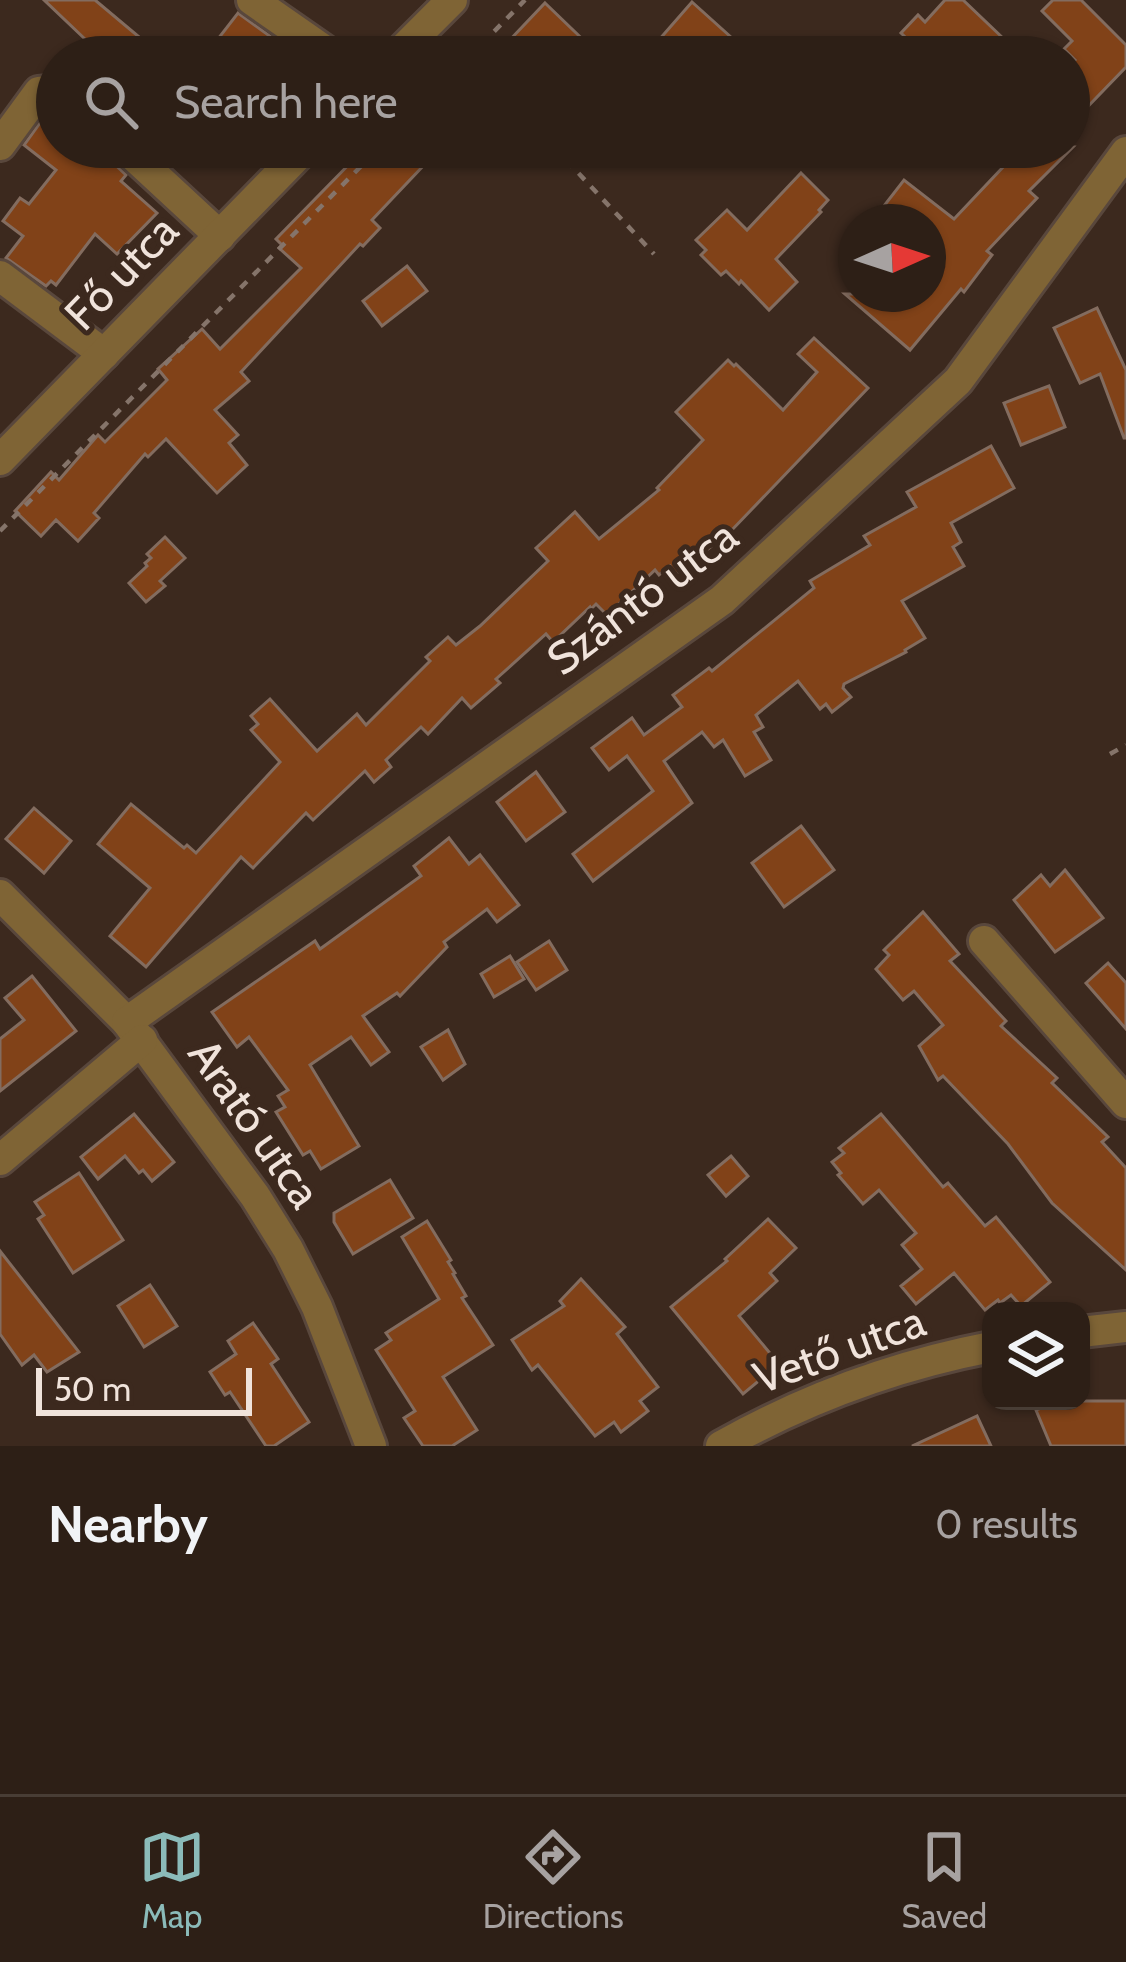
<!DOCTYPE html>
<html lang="en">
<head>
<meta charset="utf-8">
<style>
  body { margin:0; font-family:Cabin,sans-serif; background:#392c23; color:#f1f3f6 }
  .controls { position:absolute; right:36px; bottom:36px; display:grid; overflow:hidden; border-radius:24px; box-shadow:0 3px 9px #0004 }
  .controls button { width:108px; height:108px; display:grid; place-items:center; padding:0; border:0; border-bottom:3px solid #483d35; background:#2d1f16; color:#f1f3f6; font:60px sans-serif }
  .compass { position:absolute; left:838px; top:204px; width:108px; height:108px; border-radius:50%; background:#2d1f16; box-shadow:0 3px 9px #0004; rotate:87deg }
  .scale { position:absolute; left:36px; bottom:30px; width:216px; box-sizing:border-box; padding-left:12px; border:6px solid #f0e3db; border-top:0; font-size:33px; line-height:42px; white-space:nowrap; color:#f0e3db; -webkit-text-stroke:9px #3c291e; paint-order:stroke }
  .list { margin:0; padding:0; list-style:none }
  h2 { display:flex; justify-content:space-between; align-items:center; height:156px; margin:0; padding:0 48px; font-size:51px }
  h2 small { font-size:39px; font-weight:400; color:#a7a2a1 }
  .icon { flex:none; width:66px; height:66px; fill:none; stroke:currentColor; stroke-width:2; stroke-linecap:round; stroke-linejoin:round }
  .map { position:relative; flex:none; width:1126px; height:1446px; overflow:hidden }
  .search { position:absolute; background:#2d1f16; box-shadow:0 3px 9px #0004; left:36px; right:36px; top:36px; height:132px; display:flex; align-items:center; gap:30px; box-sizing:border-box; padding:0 42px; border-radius:66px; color:#a7a2a1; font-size:45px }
  .sheet { height:348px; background:#2d1f16 }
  nav { display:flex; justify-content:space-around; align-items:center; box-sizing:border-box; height:168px; border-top:3px solid #483d35; background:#2d1f16; font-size:33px; color:#a7a2a1 }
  nav a { display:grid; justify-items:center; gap:6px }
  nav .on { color:#8bbbb9 }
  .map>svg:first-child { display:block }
  .building { fill:#814218; stroke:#836c5f; stroke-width:3 }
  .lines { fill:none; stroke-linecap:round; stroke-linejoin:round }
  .minor-casing { stroke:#59473c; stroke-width:36 }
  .path { stroke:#85746a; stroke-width:4.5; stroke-dasharray:9 9; stroke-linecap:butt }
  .minor { stroke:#7f6435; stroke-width:30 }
  .labels { text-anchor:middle; stroke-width:10; stroke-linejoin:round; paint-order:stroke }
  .street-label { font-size:45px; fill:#f0e3db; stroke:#3c291e }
</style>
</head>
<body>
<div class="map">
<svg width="1126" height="1446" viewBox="0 0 1126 1446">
  <rect width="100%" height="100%" fill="#3c291e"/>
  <g class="building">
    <path d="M 44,0 L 95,0 L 163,57 L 71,57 L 86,40 Z"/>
    <path d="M 945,0 L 963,0 L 1006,41 L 991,57 L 977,57 L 966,47 L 956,57 L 926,57 L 901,33 L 918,15 L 925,22 Z"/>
    <path d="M 1053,0 L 1081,0 L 1126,45 L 1126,67 L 1069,126 L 1069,66 L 1075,60 L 1064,49 L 1072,41 L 1042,11 Z"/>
    <path d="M 692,2 L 753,57 L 644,57 Z"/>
    <path d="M 545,3 L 601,57 L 519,57 L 506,44 Z"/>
    <path d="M 238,13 L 278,42 L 267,57 L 204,57 Z"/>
    <path d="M 42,120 L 57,131 L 57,147 L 105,147 L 110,160 L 126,175 L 121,181 L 157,213 L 117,254 L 95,234 L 56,285 L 51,281 L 46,286 L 6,258 L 23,236 L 3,221 L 20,198 L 29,204 L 56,170 L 24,145 Z"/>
    <path d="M 366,147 L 408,147 L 425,164 L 372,220 L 380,228 L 363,246 L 360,244 L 241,372 L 249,381 L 215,410 L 238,435 L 229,443 L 247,465 L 217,493 L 166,439 L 148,457 L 145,454 L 94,513 L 99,518 L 78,541 L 56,520 L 41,536 L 15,511 L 51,472 L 59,480 L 98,435 L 105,442 L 167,380 L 158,369 L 202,329 L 220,349 L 301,268 L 279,248 L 282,245 L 276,239 Z"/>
    <path d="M 1022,147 L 1073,147 L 1029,191 L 1037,198 L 987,251 L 992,255 L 964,292 L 961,289 L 910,350 L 845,294 L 928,294 L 928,222 L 893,222 L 880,211 L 904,180 L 954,219 Z"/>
    <path d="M 801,173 L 828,200 L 819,210 L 821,212 L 776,259 L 797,282 L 769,310 L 741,281 L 739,284 L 726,271 L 721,275 L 701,255 L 706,250 L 696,240 L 727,210 L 747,230 Z"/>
    <path d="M 407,266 L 427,291 L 382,326 L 363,301 Z"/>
    <path d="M 1097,308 L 1126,370 L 1126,438 L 1124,438 L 1100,374 L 1080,383 L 1054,328 Z"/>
    <path d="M 814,338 L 868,388 L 730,532 L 676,574 L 670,566 L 659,575 L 655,570 L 607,615 L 596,604 L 591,609 L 590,607 L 553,642 L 546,634 L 496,679 L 500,683 L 471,708 L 462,698 L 428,734 L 421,727 L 386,760 L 391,767 L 374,782 L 365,771 L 313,820 L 306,813 L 253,868 L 241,857 L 146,967 L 110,936 L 150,888 L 98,844 L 131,804 L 184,848 L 187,845 L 196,853 L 280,762 L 251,730 L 258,724 L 251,716 L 270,699 L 317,751 L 357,714 L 366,725 L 430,661 L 426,657 L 448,637 L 456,645 L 480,626 L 548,561 L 536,548 L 575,512 L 599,539 L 659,490 L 657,488 L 703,440 L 676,412 L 728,360 L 734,366 L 736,364 L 783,410 L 817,372 L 798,354 Z"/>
    <path d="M 1049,386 L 1065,427 L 1021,445 L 1004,403 Z"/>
    <path d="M 991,446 L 1014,488 L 951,523 L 961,542 L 953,547 L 964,566 L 902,601 L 925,638 L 905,650 L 906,652 L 844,684 L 843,688 L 851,697 L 832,712 L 826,704 L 820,709 L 798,681 L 756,715 L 763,727 L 754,732 L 771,760 L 745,776 L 723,740 L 714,747 L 702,732 L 664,761 L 692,803 L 593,881 L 573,854 L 653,791 L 627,756 L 609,770 L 592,748 L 632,718 L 644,735 L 682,707 L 673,695 L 709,668 L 712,671 L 814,588 L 810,581 L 870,545 L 864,536 L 916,507 L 907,492 Z"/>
    <path d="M 165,537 L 185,558 L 160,581 L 165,586 L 146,602 L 129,583 L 147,566 L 145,563 L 151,558 L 147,554 Z"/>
    <path d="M 536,772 L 565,812 L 526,841 L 497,802 Z"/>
    <path d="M 34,808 L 71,841 L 44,873 L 6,839 Z"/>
    <path d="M 801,826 L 834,870 L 784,907 L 752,863 Z"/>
    <path d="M 449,838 L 469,864 L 480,855 L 519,905 L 497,922 L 487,909 L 444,942 L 447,947 L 400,996 L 397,993 L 363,1016 L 389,1052 L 371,1065 L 351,1037 L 310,1065 L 359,1146 L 321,1169 L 310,1151 L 303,1155 L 276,1112 L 285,1107 L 278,1096 L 288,1090 L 249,1037 L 237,1047 L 212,1012 L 315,941 L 320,949 L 421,876 L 414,866 Z"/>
    <path d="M 1065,870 L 1103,918 L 1055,952 L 1014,900 L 1041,875 L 1050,886 Z"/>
    <path d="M 923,912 L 959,954 L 950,961 L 1006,1021 L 1001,1026 L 1057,1078 L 1052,1083 L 1108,1137 L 1102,1142 L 1126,1168 L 1126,1270 L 1052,1203 L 1008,1144 L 943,1076 L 938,1080 L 919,1046 L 943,1025 L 914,991 L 903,1000 L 876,969 L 889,955 L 884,950 Z"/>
    <path d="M 549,941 L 567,970 L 536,990 L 517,962 Z"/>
    <path d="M 510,956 L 524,979 L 494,997 L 481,974 Z"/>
    <path d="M 1108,963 L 1126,983 L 1126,1029 L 1086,983 Z"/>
    <path d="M 32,976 L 76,1031 L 0,1091 L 0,1039 L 24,1020 L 5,998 Z"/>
    <path d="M 448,1030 L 465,1064 L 443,1080 L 421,1047 Z"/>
    <path d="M 134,1114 L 174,1162 L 152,1181 L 143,1170 L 139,1173 L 125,1156 L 98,1179 L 81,1157 Z"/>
    <path d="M 881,1114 L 943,1187 L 948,1183 L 985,1226 L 996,1217 L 1050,1282 L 1021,1306 L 1011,1295 L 1000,1303 L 998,1300 L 985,1310 L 954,1273 L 916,1304 L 901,1286 L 922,1269 L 902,1245 L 916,1233 L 879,1190 L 863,1204 L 838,1175 L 841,1173 L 832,1162 L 844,1153 L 839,1148 Z"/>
    <path d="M 731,1156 L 748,1176 L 726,1196 L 708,1175 Z"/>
    <path d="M 79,1173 L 123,1240 L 73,1273 L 38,1219 L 44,1215 L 35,1202 Z"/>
    <path d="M 390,1180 L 413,1218 L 353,1254 L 334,1222 L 334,1213 Z"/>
    <path d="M 768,1219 L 796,1248 L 770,1273 L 777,1281 L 739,1316 L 779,1364 L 743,1394 L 671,1307 L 727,1261 L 725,1259 Z"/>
    <path d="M 427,1221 L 451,1260 L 448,1262 L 455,1273 L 453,1274 L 466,1296 L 462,1298 L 493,1345 L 443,1377 L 477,1430 L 452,1446 L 423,1446 L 404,1418 L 415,1411 L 376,1350 L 391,1340 L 386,1333 L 439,1299 L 402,1237 Z"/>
    <path d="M 0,1251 L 79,1352 L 47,1372 L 34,1355 L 22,1365 L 0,1334 Z"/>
    <path d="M 581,1279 L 625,1327 L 617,1334 L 658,1387 L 640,1401 L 648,1411 L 621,1432 L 614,1422 L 595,1436 L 538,1365 L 532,1370 L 512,1340 L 564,1306 L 560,1301 Z"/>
    <path d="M 150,1285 L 177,1326 L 144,1347 L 118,1306 Z"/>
    <path d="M 253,1323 L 278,1359 L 271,1364 L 309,1422 L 274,1446 L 266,1446 L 230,1392 L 225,1395 L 210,1372 L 236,1354 L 228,1341 Z"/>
    <path d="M 1058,1401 L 1126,1401 L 1126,1446 L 1051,1446 L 1036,1410 Z"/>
    <path d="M 977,1416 L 991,1446 L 912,1446 Z"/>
  </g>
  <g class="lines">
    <g class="minor-casing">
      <g id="minor">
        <path d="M 252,0 L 334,57"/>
        <path d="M 395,57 L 452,0"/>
        <path d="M 0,145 L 39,92 L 57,90"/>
        <path d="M 124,147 L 220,236"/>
        <path d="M 0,276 L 104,354"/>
        <path d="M 0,460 L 306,147"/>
        <path d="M 0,895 L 127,1022 L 255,1196 L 288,1249 L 317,1307 L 371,1446"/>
        <path d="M 984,941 L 1126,1103"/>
        <path d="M 127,1022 L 722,600 L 958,381 L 1126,152"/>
        <path d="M 0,1160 L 142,1040"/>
        <path d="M 1081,1332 L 1126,1327"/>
        <path d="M 721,1446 C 805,1399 897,1365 991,1347"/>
      </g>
    </g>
    <g class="path">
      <path d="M 451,43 L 467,57"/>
      <path d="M 469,57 L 525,0"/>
      <path d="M 554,147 L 654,254"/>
      <path d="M 0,531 L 380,147"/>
      <path d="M 1110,754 L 1126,745"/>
    </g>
    <use href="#minor" class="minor"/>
  </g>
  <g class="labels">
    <g class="street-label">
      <text transform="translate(121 272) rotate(-46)" y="16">Fő utca</text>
      <text transform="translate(642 597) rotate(-37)" y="16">Szántó utca</text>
      <text transform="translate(255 1123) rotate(55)" y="16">Arató utca</text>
      <text transform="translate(839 1349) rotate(-20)" y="16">Vető utca</text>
    </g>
  </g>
</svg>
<div class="controls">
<button><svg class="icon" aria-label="layers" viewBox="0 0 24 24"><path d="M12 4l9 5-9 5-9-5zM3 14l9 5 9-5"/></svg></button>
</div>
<svg class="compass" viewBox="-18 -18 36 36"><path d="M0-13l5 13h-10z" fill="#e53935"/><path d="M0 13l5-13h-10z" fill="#a7a2a1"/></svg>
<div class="scale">50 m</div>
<div class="search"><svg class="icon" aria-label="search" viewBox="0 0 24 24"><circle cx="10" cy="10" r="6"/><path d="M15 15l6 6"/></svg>Search here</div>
</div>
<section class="sheet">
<h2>Nearby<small>0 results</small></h2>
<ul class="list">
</ul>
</section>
<nav>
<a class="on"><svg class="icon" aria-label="map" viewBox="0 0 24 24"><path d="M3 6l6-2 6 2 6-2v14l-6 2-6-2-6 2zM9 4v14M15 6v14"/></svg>Map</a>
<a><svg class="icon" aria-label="directions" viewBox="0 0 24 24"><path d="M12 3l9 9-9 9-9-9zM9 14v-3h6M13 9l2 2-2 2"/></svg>Directions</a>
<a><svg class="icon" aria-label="saved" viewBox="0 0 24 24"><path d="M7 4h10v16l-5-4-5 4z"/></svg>Saved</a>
</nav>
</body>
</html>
